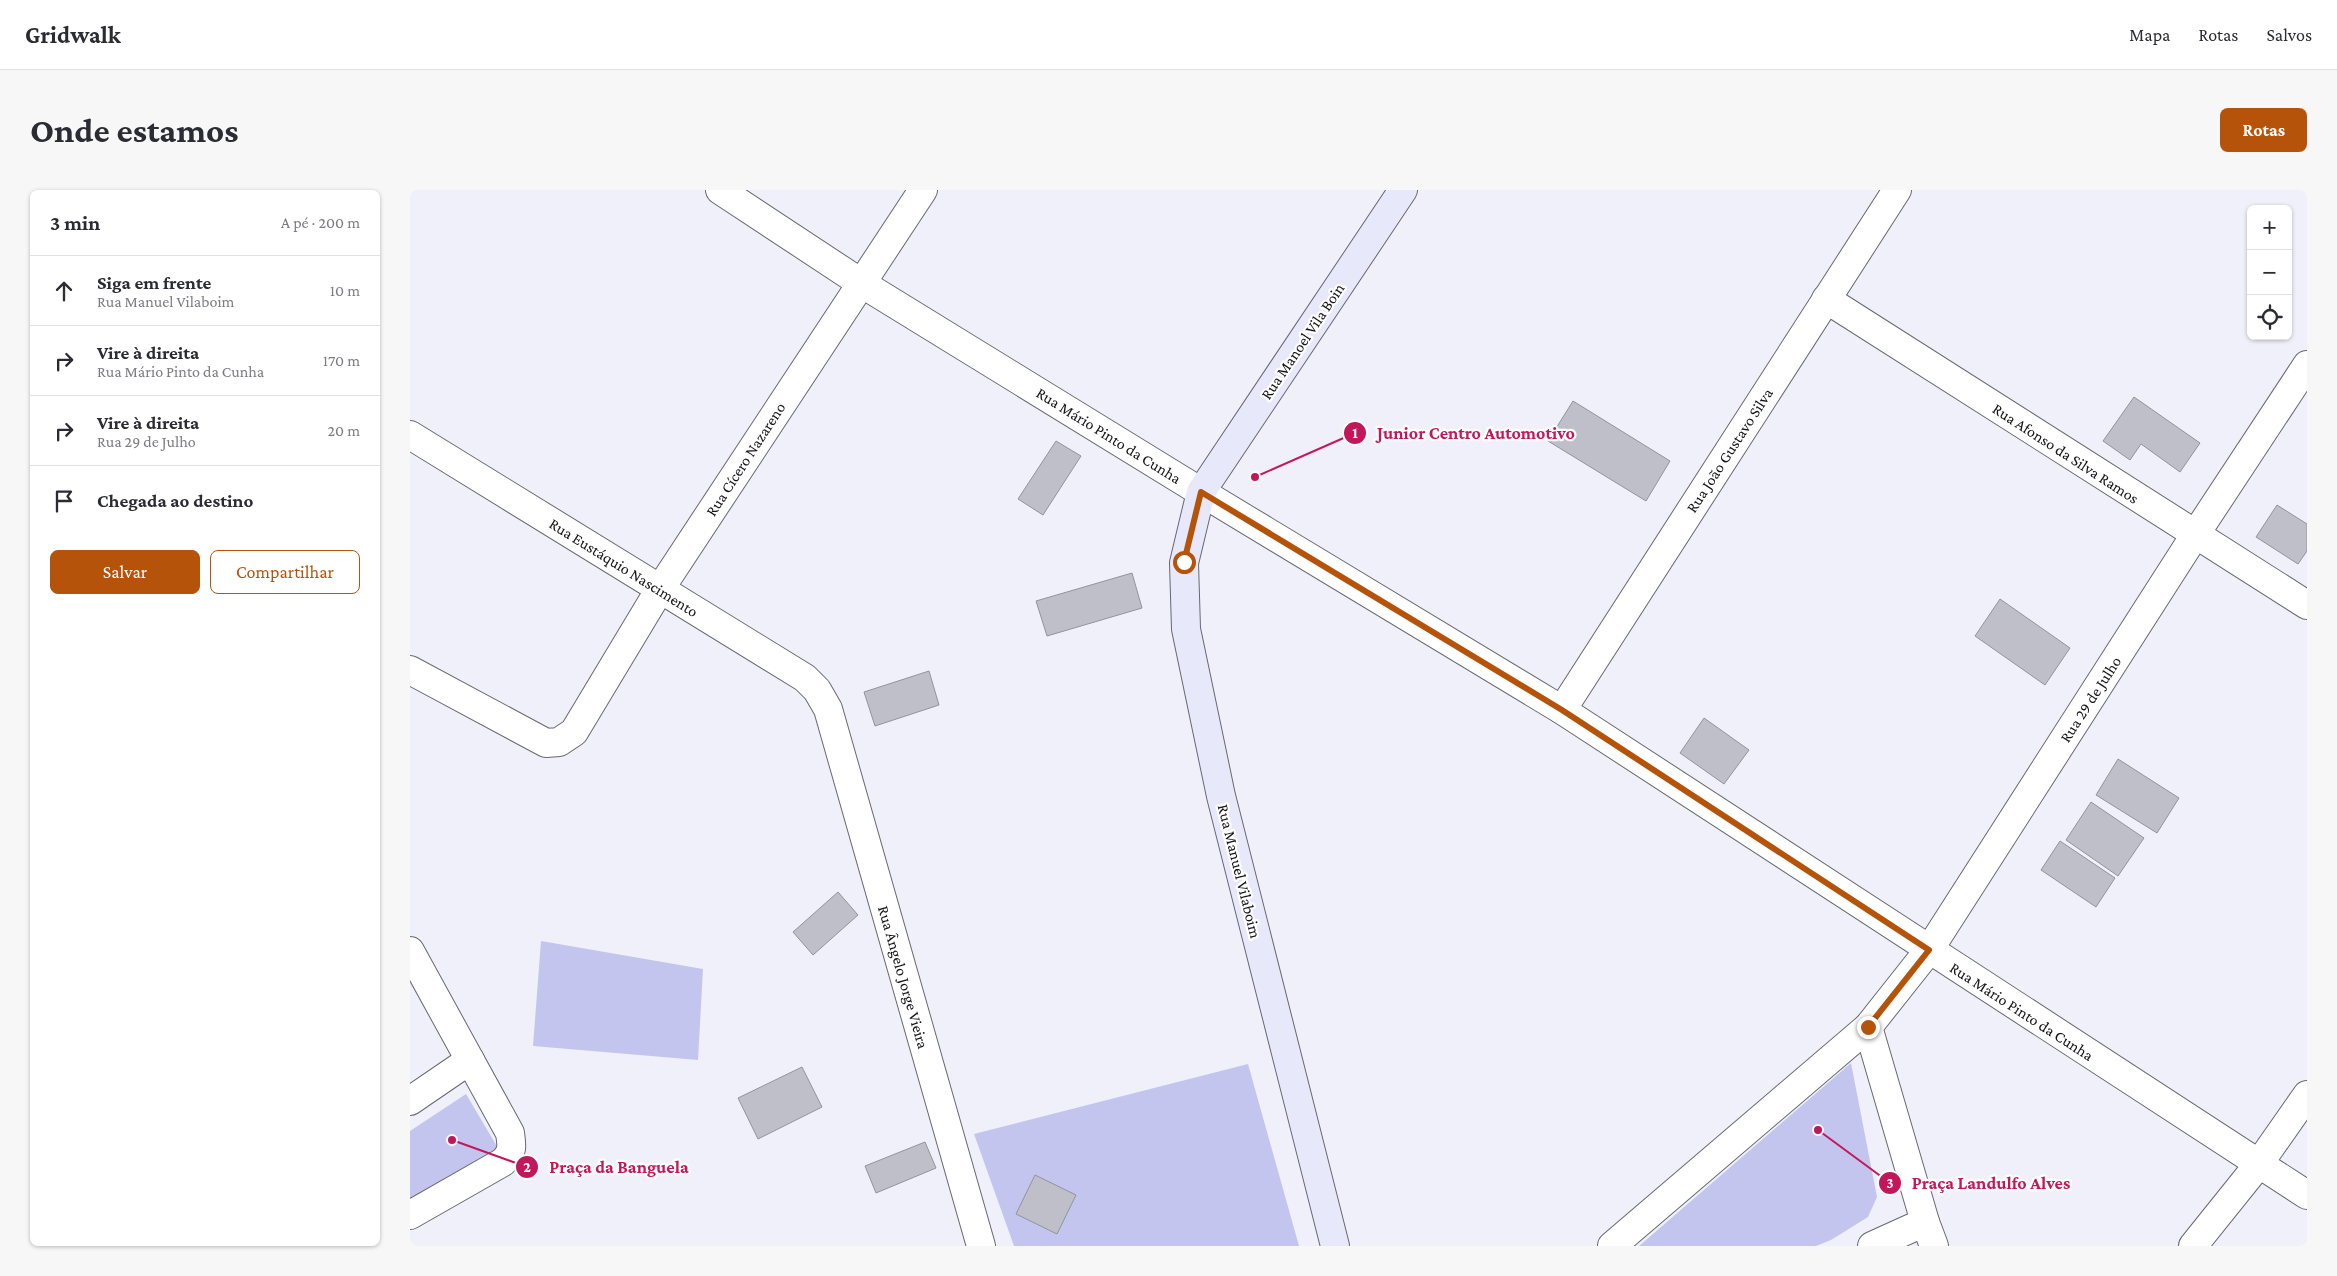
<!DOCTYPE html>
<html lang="pt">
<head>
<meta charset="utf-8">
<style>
  body { margin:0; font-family:"Crimson Pro",serif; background:#f7f7f7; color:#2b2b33 }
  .controls { position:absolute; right:15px; top:15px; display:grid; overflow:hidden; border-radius:8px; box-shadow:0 1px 4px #0004 }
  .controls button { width:45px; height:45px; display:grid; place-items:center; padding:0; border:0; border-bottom:1px solid #e1e1e2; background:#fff; color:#2b2b33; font:25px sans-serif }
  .stop { position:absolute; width:15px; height:15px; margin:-11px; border:4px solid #b45309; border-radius:50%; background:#fff }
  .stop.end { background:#b45309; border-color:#fff; box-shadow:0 1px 5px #0008 }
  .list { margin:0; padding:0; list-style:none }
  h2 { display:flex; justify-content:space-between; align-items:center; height:65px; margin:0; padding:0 20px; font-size:21px }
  h2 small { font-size:16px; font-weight:400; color:#7c7c81 }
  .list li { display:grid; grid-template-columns:32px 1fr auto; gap:15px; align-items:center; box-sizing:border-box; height:70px; padding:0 20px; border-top:1px solid #e1e1e2 }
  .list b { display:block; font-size:19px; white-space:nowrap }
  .list p { margin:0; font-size:16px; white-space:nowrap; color:#7c7c81 }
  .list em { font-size:16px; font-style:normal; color:#7c7c81 }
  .actions { display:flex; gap:10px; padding:15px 20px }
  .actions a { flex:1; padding:11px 0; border:1px solid #b45309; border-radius:8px; text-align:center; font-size:18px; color:#b45309 }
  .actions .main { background:#b45309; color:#fff }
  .icon { flex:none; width:28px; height:28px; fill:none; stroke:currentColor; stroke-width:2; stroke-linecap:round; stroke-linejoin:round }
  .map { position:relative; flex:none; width:1897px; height:1056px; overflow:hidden; border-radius:8px }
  header { display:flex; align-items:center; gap:30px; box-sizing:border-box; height:70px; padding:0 25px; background:#fff; border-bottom:1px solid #e1e1e2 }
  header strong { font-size:24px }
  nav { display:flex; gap:28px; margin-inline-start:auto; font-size:18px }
  .intro { display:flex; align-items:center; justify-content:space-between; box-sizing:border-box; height:120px; padding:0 30px }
  h1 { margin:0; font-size:35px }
  .button { padding:12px 22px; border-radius:8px; background:#b45309; color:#fff; font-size:18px; font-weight:700 }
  main { display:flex; gap:30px; padding:0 30px }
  aside { flex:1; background:#fff; border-radius:8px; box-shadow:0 1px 4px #0004 }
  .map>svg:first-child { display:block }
  .green { fill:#c4c5ee }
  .building { fill:#bfbfc9; stroke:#92939b }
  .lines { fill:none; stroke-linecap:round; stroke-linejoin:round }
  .minor-casing { stroke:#686871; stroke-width:30 }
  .secondary-casing { stroke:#686871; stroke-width:30 }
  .minor { stroke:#fff; stroke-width:28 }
  .secondary { stroke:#e8e8fb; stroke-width:28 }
  .route { stroke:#b45309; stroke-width:6 }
  .labels { text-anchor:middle; stroke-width:4.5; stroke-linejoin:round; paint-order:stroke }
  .street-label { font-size:16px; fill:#151518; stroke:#fefefe }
  .leader { fill:none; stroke:#c2185b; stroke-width:2 }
  .callout-dot { fill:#c2185b; stroke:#fefefe; stroke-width:2 }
  .mark-label { font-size:15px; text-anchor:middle; font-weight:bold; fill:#fff }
  .callout-label { font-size:18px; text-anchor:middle; font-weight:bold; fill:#c2185b; stroke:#fefefe; stroke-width:4.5; stroke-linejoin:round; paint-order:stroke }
</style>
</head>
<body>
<header>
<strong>Gridwalk</strong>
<nav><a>Mapa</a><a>Rotas</a><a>Salvos</a></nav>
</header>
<div class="intro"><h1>Onde estamos</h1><a class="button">Rotas</a></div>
<main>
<aside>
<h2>3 min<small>A pé · 200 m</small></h2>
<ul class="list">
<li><svg class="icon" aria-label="ahead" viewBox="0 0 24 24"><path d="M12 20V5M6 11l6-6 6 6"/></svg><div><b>Siga em frente</b><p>Rua Manuel Vilaboim</p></div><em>10 m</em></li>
<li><svg class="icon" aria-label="right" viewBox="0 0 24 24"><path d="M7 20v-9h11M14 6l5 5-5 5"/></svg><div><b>Vire à direita</b><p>Rua Mário Pinto da Cunha</p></div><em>170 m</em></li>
<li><svg class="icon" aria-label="right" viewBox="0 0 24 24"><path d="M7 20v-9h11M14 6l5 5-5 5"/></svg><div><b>Vire à direita</b><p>Rua 29 de Julho</p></div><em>20 m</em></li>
<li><svg class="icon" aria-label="arrive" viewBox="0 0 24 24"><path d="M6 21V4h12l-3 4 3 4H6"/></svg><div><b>Chegada ao destino</b></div></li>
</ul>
<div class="actions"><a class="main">Salvar</a><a>Compartilhar</a></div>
</aside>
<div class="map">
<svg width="1897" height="1056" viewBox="0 0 1897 1056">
  <rect width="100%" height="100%" fill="#eff0f9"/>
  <g class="green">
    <path d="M 131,751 L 293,779 L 288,870 L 123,856 Z"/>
    <path d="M 1441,873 L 1467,1007 L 1458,1027 L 1421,1050 L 1406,1056 L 1229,1056 Z"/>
    <path d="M 838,874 L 889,1056 L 604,1056 L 564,944 Z"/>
    <path d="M 56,904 L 88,958 L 0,1008 L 0,941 Z"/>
  </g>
  <g class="building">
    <path d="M 1724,207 L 1790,253 L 1770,282 L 1731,254 L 1720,270 L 1693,251 Z"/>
    <path d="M 1163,211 L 1260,271 L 1236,311 L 1138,251 Z"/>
    <path d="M 646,251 L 671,266 L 633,325 L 608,309 Z"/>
    <path d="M 1867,315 L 1897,334 L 1897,361 L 1888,374 L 1846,347 Z"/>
    <path d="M 722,383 L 732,418 L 637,446 L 626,411 Z"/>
    <path d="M 1590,409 L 1660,458 L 1635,495 L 1565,446 Z"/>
    <path d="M 519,481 L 529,515 L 465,536 L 454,502 Z"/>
    <path d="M 1294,528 L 1339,560 L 1314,594 L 1270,563 Z"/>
    <path d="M 1708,569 L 1769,608 L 1747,643 L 1686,605 Z"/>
    <path d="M 1681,612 L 1734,648 L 1708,686 L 1656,650 Z"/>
    <path d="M 1650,651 L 1705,688 L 1686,717 L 1631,680 Z"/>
    <path d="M 428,702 L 448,725 L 403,765 L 383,742 Z"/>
    <path d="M 392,877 L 412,917 L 348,949 L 328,908 Z"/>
    <path d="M 515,952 L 526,978 L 466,1003 L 455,976 Z"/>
    <path d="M 625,985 L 666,1005 L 647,1044 L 606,1024 Z"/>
  </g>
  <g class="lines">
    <g class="minor-casing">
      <g id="minor">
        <path d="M 310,0 L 451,93 L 791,302 L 1152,520 L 1897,1005"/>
        <path d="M 1416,109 L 1897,415"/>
        <path d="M 0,245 L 395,488 L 407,500 L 418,519 L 571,1056"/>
        <path d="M 0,480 L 136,553 L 149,552 L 164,542 L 250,399 L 513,0"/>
        <path d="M 1152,520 L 1487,0"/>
        <path d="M 0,761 L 100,943 C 102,956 103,962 93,972 L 0,1025"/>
        <path d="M 1458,837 L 1515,1032 L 1524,1056"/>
        <path d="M 0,911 L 60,870"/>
        <path d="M 1202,1056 L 1458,837 L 1519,760 L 1785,345 L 1897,175"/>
        <path d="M 1462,1056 L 1515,1032"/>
        <path d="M 1783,1056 L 1848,975 L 1897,905"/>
      </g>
    </g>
    <g class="secondary-casing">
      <path id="secondary" d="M 925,1056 L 811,606 L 776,439 L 774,373 L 791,302 L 993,0"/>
    </g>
    <use href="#minor" class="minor"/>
    <use href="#secondary" class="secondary"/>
  </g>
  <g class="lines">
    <path class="route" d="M 774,372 L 791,302 L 1152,520 L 1519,760 L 1458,837"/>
  </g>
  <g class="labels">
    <g class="street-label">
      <text transform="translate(892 151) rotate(-56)" y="6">Rua Manoel Vila Boin</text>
      <text transform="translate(699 245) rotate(32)" y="6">Rua Mário Pinto da Cunha</text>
      <text transform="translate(1319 260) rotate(-57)" y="6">Rua João Gustavo Silva</text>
      <text transform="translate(1656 263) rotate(33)" y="6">Rua Afonso da Silva Ramos</text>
      <text transform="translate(335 269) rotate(-57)" y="6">Rua Cícero Nazareno</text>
      <text transform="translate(214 377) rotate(32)" y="6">Rua Eustáquio Nascimento</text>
      <text transform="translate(1680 509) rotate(-57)" y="6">Rua 29 de Julho</text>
      <text transform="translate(830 681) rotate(76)" y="6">Rua Manuel Vilaboim</text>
      <text transform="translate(494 787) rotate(74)" y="6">Rua Ângelo Jorge Vieira</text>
      <text transform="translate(1612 821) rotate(33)" y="6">Rua Mário Pinto da Cunha</text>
    </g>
  </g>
  <path class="leader" d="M845 287L945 243M42 950L117 977M1408 940L1480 993"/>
  <g class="callout-dot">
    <circle cx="845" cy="287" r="5"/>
    <circle cx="42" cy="950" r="5"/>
    <circle cx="1408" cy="940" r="5"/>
    <circle cx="945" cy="243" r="12"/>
    <circle cx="117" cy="977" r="12"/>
    <circle cx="1480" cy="993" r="12"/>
  </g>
  <g class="mark-label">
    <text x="945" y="248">1</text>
    <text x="117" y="982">2</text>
    <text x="1480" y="998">3</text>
  </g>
  <g class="callout-label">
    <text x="1066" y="249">Junior Centro Automotivo</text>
    <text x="209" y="983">Praça da Banguela</text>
    <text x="1581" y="999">Praça Landulfo Alves</text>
  </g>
</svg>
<div class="controls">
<button>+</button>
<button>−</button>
<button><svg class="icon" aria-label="locate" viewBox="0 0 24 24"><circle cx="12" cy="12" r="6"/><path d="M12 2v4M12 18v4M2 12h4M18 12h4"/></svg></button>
</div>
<div class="stop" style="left:774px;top:372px"></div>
<div class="stop end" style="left:1458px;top:837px"></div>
</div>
</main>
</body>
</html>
